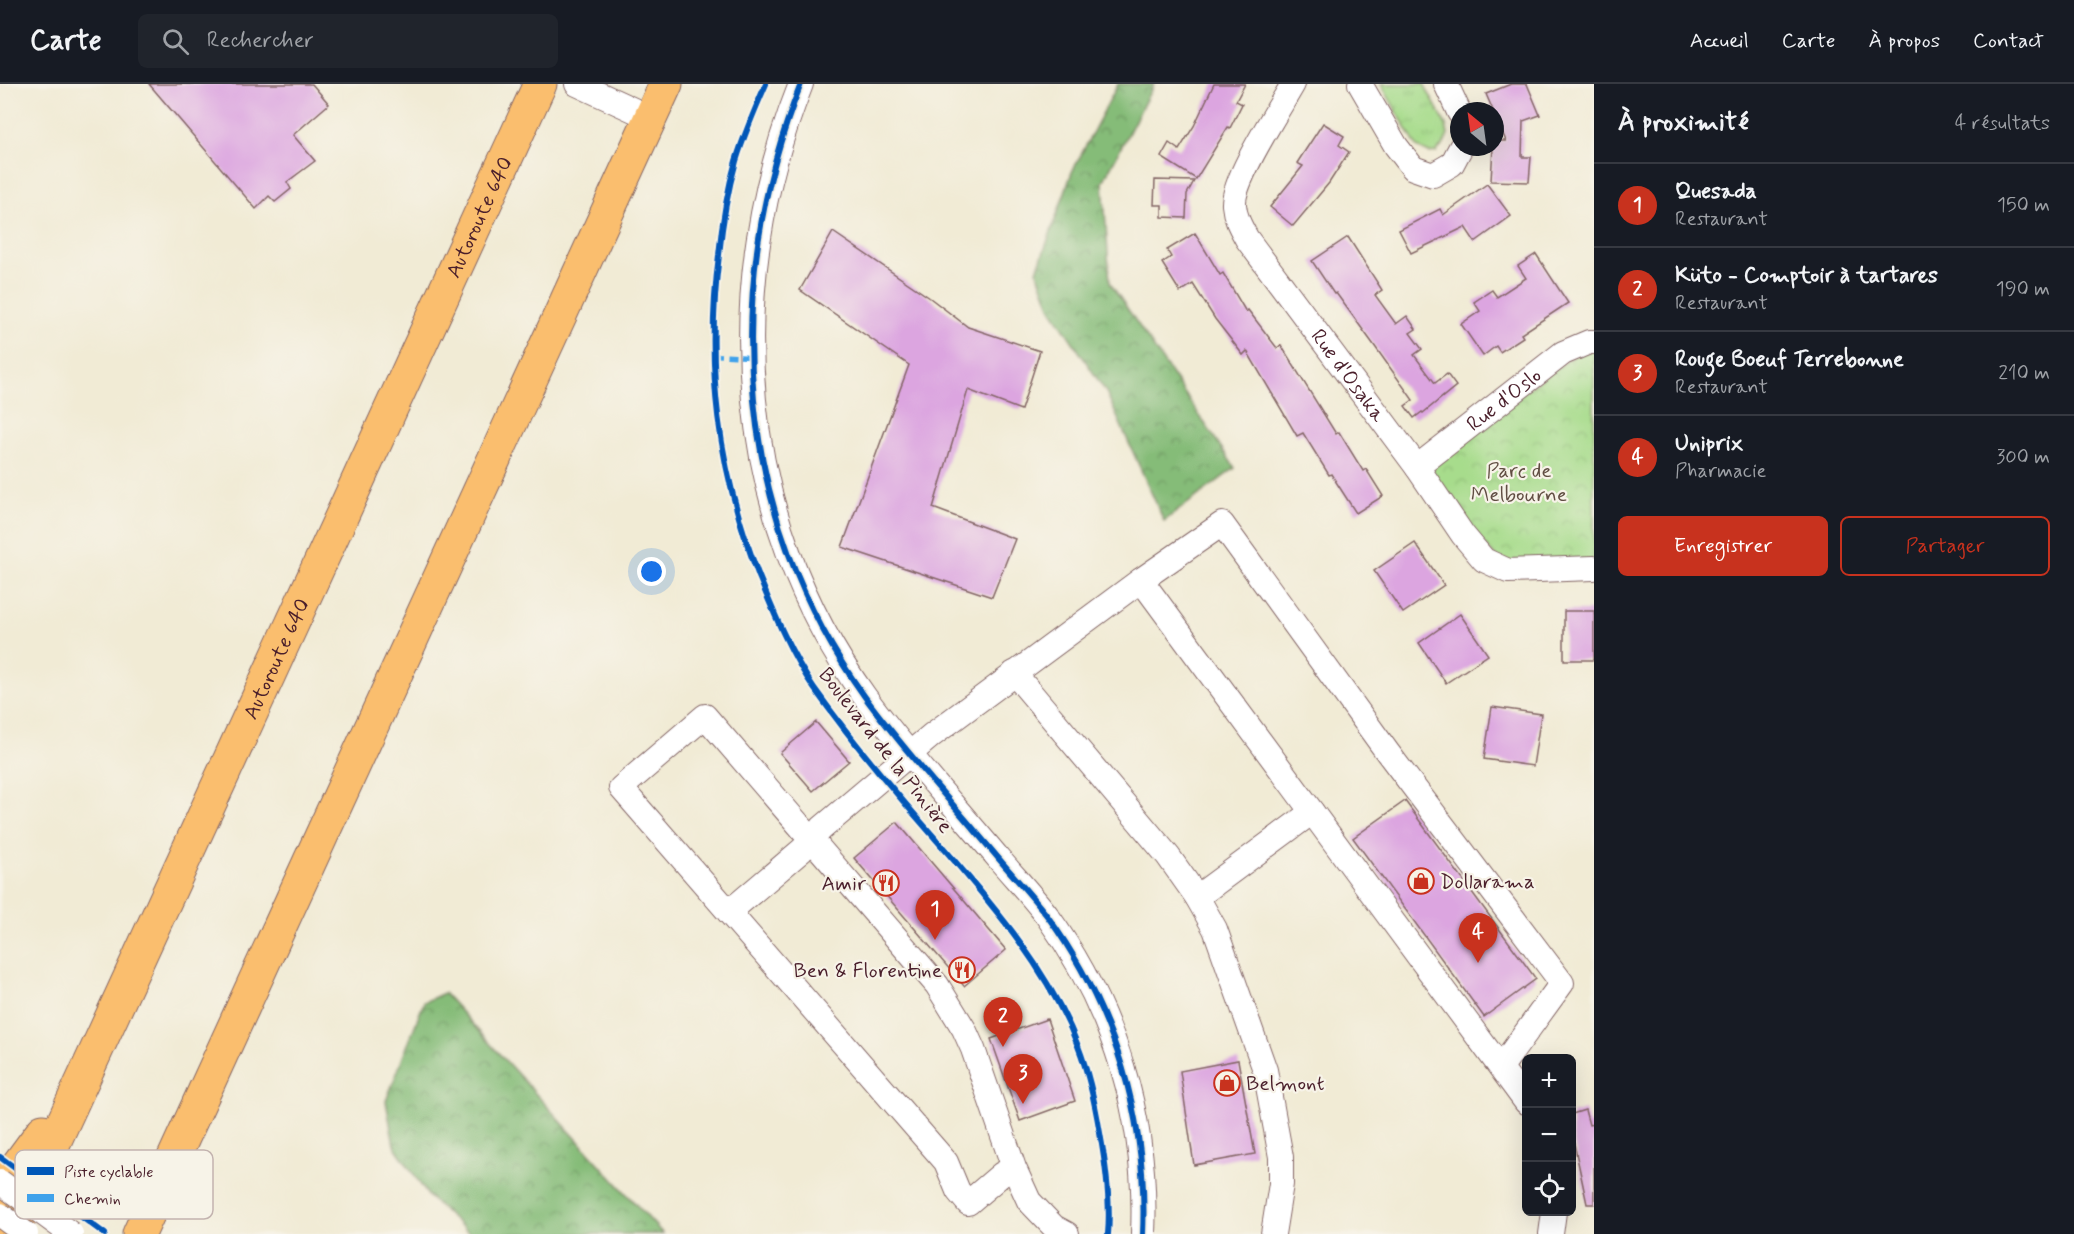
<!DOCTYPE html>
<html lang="fr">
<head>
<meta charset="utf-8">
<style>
  body { margin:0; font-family:Mynerve,sans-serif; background:#20242c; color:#f1f3f6 }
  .controls { position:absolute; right:18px; bottom:18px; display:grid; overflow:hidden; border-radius:9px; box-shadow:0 6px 24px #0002 }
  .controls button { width:54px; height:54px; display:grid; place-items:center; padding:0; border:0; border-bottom:2px solid #363941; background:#171b24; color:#f1f3f6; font:30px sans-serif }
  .compass { position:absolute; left:1450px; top:18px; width:54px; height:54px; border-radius:50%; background:#171b24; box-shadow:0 6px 24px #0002; rotate:331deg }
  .you { position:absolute; left:652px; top:488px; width:21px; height:21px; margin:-15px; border:4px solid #fff; border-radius:50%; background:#1a73e8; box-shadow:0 0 0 9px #1a73e833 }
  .badge { display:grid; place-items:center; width:39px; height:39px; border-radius:50%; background:#c8321e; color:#fff; font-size:20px; font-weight:700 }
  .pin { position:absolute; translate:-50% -50px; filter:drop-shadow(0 2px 3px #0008) }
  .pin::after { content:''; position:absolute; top:32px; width:21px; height:18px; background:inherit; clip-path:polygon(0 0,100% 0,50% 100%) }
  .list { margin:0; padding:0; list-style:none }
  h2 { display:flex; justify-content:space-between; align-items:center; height:78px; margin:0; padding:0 24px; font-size:26px }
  h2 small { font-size:20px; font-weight:400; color:#9ea1a6 }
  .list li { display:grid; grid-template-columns:39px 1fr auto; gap:18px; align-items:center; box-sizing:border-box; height:84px; padding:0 24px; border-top:2px solid #363941 }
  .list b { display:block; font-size:22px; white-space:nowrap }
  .list p { margin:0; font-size:20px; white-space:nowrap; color:#9ea1a6 }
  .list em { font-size:20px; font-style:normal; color:#9ea1a6 }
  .actions { display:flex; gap:12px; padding:18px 24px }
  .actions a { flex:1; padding:14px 0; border:2px solid #c8321e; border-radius:9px; text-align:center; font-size:21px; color:#c8321e }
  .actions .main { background:#c8321e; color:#fff }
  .icon { flex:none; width:33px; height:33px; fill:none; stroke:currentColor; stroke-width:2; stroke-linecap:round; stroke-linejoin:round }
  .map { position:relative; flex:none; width:1594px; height:1150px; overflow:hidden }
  header { display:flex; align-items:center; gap:36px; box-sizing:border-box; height:84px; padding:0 30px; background:#171b24; border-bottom:2px solid #363941 }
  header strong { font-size:28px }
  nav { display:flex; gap:33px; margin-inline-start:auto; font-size:21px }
  .search { width:420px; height:54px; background:#20242c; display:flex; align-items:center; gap:15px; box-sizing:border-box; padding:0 21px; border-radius:9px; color:#9ea1a6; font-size:22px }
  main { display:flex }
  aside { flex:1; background:#171b24 }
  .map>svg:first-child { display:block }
  .grass { fill:url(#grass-tufts); stroke:#787e5c; stroke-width:1.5 }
  .forest { fill:url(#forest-crowns); stroke:#686e52; stroke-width:1.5 }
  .park { fill:url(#park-crowns); stroke:#787e5c; stroke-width:1.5 }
  .building { fill:#dca5e0 }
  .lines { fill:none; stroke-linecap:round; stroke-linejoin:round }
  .minor-casing { stroke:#846666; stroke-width:26 }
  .highway-casing { stroke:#846666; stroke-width:35 }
  .minor { stroke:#fff; stroke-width:24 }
  .highway { stroke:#fabe6e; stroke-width:33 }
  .minor-bridge-casing { stroke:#846666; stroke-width:26; stroke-linecap:butt }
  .minor-bridge { stroke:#fff; stroke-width:24 }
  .quiet { stroke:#40a2eb; stroke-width:4.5; stroke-dasharray:9 4.5; stroke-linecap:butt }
  .cycleway-casing { stroke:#f7f3e8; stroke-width:10 }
  .cycleway { stroke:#0057b8; stroke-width:6 }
  .labels { text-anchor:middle; stroke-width:4.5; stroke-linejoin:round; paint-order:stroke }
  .street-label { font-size:21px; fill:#4a1f2b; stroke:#f7f3e8 }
  .park-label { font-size:21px; fill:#614e43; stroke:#f7f3e8 }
  .poi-label { font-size:21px; fill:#4a1f2b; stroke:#f7f3e8; text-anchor:start }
  .key { fill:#f7f3e8; stroke:#c3b3af; stroke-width:1.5 }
  .key-label { font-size:16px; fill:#4a1f2b }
</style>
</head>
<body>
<header>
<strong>Carte</strong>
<div class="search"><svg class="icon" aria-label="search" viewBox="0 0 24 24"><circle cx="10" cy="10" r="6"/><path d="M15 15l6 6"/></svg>Rechercher</div>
<nav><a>Accueil</a><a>Carte</a><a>À propos</a><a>Contact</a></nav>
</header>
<main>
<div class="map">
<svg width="1594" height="1150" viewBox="0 0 1594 1150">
  <defs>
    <pattern id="grass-tufts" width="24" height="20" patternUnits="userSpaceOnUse" patternTransform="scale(1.5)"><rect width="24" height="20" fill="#a7dc8c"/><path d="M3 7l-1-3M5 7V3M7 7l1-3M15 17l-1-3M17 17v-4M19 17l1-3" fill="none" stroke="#91bc79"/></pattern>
    <pattern id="forest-crowns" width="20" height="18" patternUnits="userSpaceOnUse" patternTransform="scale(1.5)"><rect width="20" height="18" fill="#85bc78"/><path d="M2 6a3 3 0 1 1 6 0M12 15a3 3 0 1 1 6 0" fill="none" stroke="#6f9863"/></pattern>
    <pattern id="park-crowns" width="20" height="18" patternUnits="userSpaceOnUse" patternTransform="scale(1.5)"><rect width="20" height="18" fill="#a7dc8c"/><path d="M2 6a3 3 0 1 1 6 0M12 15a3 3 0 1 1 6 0" fill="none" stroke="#91bc79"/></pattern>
  </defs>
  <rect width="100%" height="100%" fill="#f7f3e8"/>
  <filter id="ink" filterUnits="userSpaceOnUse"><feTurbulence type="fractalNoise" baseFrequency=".0167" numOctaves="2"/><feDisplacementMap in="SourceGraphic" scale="12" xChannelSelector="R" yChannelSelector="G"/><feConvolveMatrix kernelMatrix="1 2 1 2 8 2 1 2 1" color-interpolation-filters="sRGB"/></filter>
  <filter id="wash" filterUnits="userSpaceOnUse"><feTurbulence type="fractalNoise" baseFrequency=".008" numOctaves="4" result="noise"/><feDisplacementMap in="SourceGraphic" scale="24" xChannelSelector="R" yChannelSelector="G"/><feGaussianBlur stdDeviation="1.35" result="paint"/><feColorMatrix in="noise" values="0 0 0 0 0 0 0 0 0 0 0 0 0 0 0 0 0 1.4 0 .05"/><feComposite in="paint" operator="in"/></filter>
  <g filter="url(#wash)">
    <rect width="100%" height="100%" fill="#f1ebd5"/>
    <path class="grass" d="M 1381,0 L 1424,0 L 1446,41 L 1448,51 L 1444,60 L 1436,68 L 1429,69 L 1417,63 Z"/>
    <g class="forest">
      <path d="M 1118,0 L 1154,0 L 1103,98 L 1110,199 L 1235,384 L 1164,437 L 1106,308 L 1051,225 L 1037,187 L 1072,88 Z"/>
      <path d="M 444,909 L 663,1150 L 470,1150 L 429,1113 L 394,1061 L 386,1017 L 424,918 Z"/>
    </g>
    <path class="park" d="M 1594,258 L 1594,484 L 1508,487 L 1417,383 Z"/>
    <g id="blocks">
      <g class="building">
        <path d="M 149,0 L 312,0 L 329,20 L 293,51 L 315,77 L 287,98 L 291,105 L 275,118 L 269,112 L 256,125 Z"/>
        <path d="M 1214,0 L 1245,0 L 1236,17 L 1242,20 L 1230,44 L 1228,43 L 1196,95 L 1161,73 L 1169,59 L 1179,66 L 1194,42 Z"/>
        <path d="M 1511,0 L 1527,0 L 1540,31 L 1523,37 L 1522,73 L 1531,73 L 1529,98 L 1491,97 L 1493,63 L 1495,63 L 1495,57 L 1506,57 L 1486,10 Z"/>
        <path d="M 1323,39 L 1344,52 L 1339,61 L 1349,68 L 1329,99 L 1293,142 L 1270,123 L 1303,82 L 1297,79 Z"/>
        <path d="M 1155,96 L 1194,97 L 1187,110 L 1186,134 L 1162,133 L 1162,121 L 1154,121 Z"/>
        <path d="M 1487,100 L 1511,132 L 1475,158 L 1465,143 L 1411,169 L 1399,146 L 1440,125 L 1443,131 Z"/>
        <path d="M 833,148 L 930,214 L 968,243 L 1040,267 L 1021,326 L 968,306 L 933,424 L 1015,455 L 992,513 L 842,463 L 909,281 L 800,206 Z"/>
        <path d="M 1195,149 L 1220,191 L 1223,189 L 1246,228 L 1248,226 L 1277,264 L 1281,261 L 1336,350 L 1339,348 L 1363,387 L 1366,385 L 1383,412 L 1356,429 L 1331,390 L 1329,391 L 1303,349 L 1297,352 L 1247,267 L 1243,271 L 1215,235 L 1193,200 L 1180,208 L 1162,179 L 1171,173 L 1167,166 Z"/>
        <path d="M 1348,153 L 1382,206 L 1375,211 L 1396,240 L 1407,232 L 1416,245 L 1410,249 L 1422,265 L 1414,271 L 1435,299 L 1447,290 L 1456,302 L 1423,329 L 1422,328 L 1414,334 L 1405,322 L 1413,316 L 1371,257 L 1336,209 L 1334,210 L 1312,177 Z"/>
        <path d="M 1536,170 L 1568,219 L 1521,250 L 1523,253 L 1500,268 L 1496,262 L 1483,272 L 1461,240 L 1480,227 L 1474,218 L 1492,206 L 1497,213 L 1526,194 L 1518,182 Z"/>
        <path d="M 1415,459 L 1444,501 L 1403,529 L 1374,487 Z"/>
        <rect x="1564" y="527" width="30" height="49"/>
        <path d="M 1460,530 L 1488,571 L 1446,599 L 1419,559 Z"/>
        <path d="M 1492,623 L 1541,630 L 1533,682 L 1484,675 Z"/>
        <path d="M 816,638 L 849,677 L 813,707 L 780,669 Z"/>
        <path d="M 1405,717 L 1536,895 L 1484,933 L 1353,754 Z"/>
        <path d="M 897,738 L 1006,866 L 964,902 L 854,774 Z"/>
        <path d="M 1047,935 L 1075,1017 L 1020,1037 L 991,955 Z"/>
        <path d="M 1238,976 L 1255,1070 L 1194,1081 L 1180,987 Z"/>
        <path d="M 1585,1026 L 1589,1041 L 1594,1040 L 1594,1120 L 1587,1120 L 1572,1050 L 1572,1030 Z"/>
      </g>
    </g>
  </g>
  <g filter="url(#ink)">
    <use href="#blocks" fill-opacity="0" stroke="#846666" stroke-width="1.5"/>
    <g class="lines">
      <g class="minor-casing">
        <g id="minor">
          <path d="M 577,0 L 651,34"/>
          <path d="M 801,0 C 720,203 735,433 865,613 C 906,669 954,721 999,775 C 1015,794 1033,813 1048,833 C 1115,926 1148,1036 1143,1150"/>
          <path id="s1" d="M 1293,0 C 1279,25 1232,96 1234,121 C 1235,134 1241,144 1247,155 L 1417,383 L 1463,451 L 1484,476 L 1508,487 L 1594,484"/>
          <path d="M 1360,0 L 1396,62 L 1413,84 L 1433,91 L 1452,80 L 1461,63"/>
          <path d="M 1446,0 L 1459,28"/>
          <path id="s2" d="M 1417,383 L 1563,269 L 1589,258 L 1594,258"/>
          <path d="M 1141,496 L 1222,440 L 1388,669 L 1562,899 L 1501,983"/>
          <path d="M 1014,589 L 1168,772 L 1197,813 L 1215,845 L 1265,986 L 1281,1073 L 1281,1100 L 1273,1150"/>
          <path d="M 1197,813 L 1312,728"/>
          <path d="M 729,828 L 802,766 L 822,744 L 932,651 L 1141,496 L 1526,1018"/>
          <path d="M 1014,1084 L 1002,1090 L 968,1119 L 958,1107 L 946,1078 L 621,704 L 705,632 L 937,901 L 964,945 L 973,965 L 1014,1084 L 1029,1117 L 1054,1143 L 1067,1150"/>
          <path d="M 1551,1150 L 1554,1128"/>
        </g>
      </g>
      <g class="highway-casing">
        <g id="highway">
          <path d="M 0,1110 L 12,1089 L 43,1047"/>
          <path id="s3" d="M 12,1150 L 540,0"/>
          <path d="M 139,1150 L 666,0"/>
        </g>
      </g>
      <use href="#minor" class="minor"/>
      <use href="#highway" class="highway"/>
      <g class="minor-bridge-casing">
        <g id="minor-bridge">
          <path d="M 0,1098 L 71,1150"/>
          <path d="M 0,1131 L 26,1150"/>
        </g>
      </g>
      <use href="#minor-bridge" class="minor-bridge"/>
      <path class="quiet" d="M 713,271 L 750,273"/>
      <g class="cycleway-casing">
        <g id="cycleway">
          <path d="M 766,0 C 755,25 744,51 736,77 C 727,108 722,140 719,171 C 705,283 718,385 758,490 C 774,529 790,569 814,604 C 851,656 892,705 934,753 C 989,817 1048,883 1078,962 C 1089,990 1095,1019 1100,1049 C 1106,1082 1111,1117 1108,1150"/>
          <path d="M 801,0 C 720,203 735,433 865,613 C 906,669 954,721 999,775 C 1015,794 1033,813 1048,833 C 1115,926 1148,1036 1143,1150"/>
          <path d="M 0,1073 L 105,1150"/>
        </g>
      </g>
      <use href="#cycleway" class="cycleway"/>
    </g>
  </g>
  <defs>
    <g id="shop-ring" transform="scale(1.35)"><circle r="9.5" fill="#f7f3e8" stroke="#c8321e" stroke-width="1.5"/><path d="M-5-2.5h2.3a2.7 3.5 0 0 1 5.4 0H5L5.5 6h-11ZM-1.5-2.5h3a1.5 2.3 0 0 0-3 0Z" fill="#c8321e"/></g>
    <g id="restaurant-ring" transform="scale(1.35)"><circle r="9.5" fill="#f7f3e8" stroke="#c8321e" stroke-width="1.5"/><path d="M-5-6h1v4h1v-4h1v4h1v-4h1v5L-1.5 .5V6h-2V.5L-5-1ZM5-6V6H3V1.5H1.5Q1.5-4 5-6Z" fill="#c8321e"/></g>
  </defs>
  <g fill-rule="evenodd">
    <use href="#shop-ring" x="1421" y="797"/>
    <use href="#restaurant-ring" x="886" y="799"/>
    <use href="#restaurant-ring" x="962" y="886"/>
    <use href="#shop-ring" x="1227" y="999"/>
  </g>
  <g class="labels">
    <g class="street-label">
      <text dy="7" stroke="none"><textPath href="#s3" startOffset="1119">Autoroute 640</textPath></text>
      <text dy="7" stroke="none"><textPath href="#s1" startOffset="342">Rue d'Osaka</textPath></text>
      <text dy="7" stroke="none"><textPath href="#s2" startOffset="110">Rue d'Oslo</textPath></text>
      <text dy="7" stroke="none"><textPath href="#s3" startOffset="633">Autoroute 640</textPath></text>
      <text transform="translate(886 666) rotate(52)" y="7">Boulevard de la Pinière</text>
    </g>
    <g class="park-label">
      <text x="1519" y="393">Parc de<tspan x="1519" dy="24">Melbourne</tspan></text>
    </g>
    <g class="poi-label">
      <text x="1440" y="804">Dollarama</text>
      <text x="866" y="806" text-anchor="end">Amir</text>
      <text x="942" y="893" text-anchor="end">Ben &amp; Florentine</text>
      <text x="1246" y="1006">Belmont</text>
    </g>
  </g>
  <rect x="15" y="1066" width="198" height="69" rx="9" class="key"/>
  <rect x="27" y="1083" width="27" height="8" fill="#0057b8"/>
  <rect x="27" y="1110" width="27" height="8" fill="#40a2eb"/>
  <g class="key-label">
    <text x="64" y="1093">Piste cyclable</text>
    <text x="64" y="1120">Chemin</text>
  </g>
</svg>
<div class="controls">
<button>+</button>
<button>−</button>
<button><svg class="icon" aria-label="locate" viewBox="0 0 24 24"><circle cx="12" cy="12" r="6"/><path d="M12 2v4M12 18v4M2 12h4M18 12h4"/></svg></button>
</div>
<svg class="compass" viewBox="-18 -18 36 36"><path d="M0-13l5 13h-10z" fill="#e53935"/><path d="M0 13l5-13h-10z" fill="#9ea1a6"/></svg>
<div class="you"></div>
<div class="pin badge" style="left:935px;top:856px">1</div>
<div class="pin badge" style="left:1003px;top:963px">2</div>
<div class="pin badge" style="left:1023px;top:1020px">3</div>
<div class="pin badge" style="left:1478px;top:879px">4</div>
</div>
<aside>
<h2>À proximité<small>4 résultats</small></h2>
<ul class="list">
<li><span class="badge">1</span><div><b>Quesada</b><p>Restaurant</p></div><em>150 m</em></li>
<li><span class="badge">2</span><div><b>Küto - Comptoir à tartares</b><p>Restaurant</p></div><em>190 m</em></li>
<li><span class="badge">3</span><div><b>Rouge Boeuf Terrebonne</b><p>Restaurant</p></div><em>210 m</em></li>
<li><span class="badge">4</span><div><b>Uniprix</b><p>Pharmacie</p></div><em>300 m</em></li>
</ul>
<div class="actions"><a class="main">Enregistrer</a><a>Partager</a></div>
</aside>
</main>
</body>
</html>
